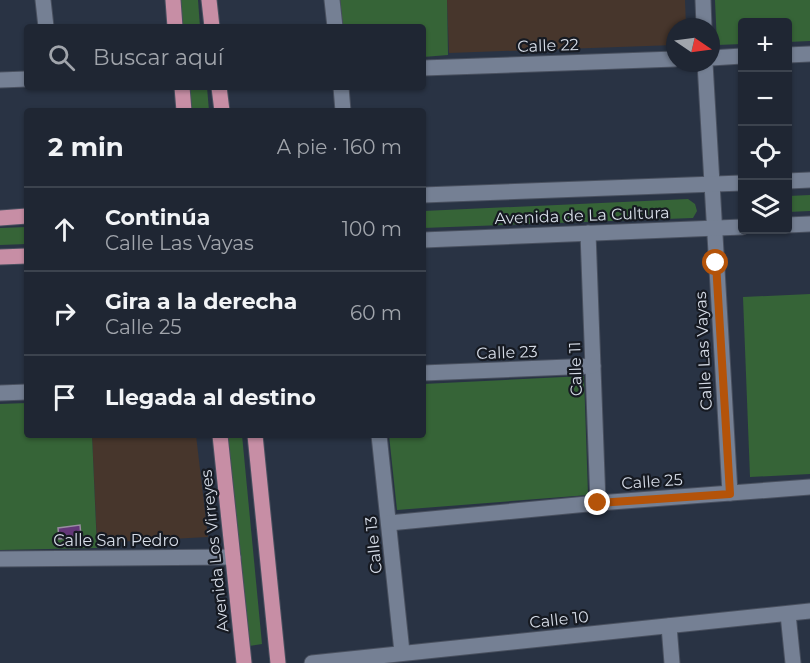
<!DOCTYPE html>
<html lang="es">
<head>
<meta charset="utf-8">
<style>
  body { margin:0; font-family:Montserrat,sans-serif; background:#2c323f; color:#f1f3f6 }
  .controls { position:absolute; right:18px; top:18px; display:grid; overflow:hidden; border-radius:6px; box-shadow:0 2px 4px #0004 }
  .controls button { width:54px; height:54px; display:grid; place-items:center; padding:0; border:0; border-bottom:2px solid #3c434e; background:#1f2633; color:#f1f3f6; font:30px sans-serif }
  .compass { position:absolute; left:666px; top:18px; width:54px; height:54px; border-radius:50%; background:#1f2633; box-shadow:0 2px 4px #0004; rotate:103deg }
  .stop { position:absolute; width:18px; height:18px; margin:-14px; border:4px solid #b45309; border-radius:50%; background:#fff }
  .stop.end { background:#b45309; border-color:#fff; box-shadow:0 2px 6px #0008 }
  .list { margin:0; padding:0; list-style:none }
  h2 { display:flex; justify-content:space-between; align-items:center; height:78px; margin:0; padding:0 24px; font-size:26px }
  h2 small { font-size:20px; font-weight:400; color:#a1a5ac }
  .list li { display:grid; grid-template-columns:39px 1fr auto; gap:18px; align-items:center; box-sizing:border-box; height:84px; padding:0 24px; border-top:2px solid #3c434e }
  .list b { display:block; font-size:22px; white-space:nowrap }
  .list p { margin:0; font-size:20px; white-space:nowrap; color:#a1a5ac }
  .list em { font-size:20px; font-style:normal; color:#a1a5ac }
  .icon { flex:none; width:33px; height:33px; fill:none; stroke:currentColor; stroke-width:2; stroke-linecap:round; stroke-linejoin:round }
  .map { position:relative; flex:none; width:810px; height:663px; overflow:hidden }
  .search { position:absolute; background:#1f2633; box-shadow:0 2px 4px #0004; left:24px; top:24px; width:402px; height:66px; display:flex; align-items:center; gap:15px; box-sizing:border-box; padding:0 21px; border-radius:6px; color:#a1a5ac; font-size:22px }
  .panel { position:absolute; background:#1f2633; box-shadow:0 2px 4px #0004; left:24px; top:108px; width:402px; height:330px; border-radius:6px }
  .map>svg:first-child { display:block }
  .education { fill:#47362c }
  .green { fill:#366437 }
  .building { fill:#633778; stroke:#998ca1; stroke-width:1.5 }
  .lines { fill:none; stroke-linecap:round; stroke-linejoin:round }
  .minor-casing { stroke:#49505f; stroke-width:17 }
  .major-casing { stroke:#49505f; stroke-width:17 }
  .minor { stroke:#758094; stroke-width:15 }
  .major { stroke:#c78ea5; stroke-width:15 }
  .route { stroke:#b45309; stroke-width:8 }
  .labels { text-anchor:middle; stroke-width:4.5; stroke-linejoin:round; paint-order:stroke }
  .street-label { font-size:16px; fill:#d6dce7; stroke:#161a22 }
</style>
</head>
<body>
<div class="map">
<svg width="810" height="663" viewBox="0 0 810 663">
  <rect width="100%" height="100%" fill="#293344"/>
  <g class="education">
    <path d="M 447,0 L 685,0 L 686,27 L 675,27 L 675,45 L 449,53 Z"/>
    <path d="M 92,435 L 196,435 L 208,537 L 97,543 Z"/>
  </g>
  <g class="green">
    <path d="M 179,0 L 198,0 L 200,27 L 182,27 Z"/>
    <path d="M 340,0 L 447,0 L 448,55 L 423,57 L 423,27 L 343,27 Z"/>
    <path d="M 715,0 L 810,0 L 810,41 L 788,42 L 788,22 L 742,22 L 742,44 L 717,45 Z"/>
    <path d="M 189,87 L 207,87 L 209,111 L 191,111 Z"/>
    <path d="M 810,195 L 810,211 L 788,212 L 788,196 Z"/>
    <path d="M 688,199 L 695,204 L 697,211 L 693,218 L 423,228 L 423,211 Z"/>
    <path d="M 27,227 L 27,244 L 0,245 L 0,228 Z"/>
    <path d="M 810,294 L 810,474 L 750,477 L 743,297 Z"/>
    <path d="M 584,376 L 588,495 L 397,510 L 389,435 L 423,435 L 423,384 Z"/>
    <path d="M 27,403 L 27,435 L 92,435 L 97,548 L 0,550 L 0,404 Z"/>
    <path d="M 226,435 L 242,435 L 262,644 L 249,646 Z"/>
  </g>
  <path class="building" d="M 80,525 L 81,537 L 59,539 L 58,528 Z"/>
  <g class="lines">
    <g class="minor-casing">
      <g id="minor">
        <path d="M 43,0 L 46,27"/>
        <path d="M 332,0 L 335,27"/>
        <path d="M 703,0 L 704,27"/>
        <path d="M 788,55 L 810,54"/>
        <path d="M 711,58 L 742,56"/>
        <path d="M 705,63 L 730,493"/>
        <path d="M 423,68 L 675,59"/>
        <path d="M 0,80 L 27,79"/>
        <path d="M 341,87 L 343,111"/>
        <path d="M 788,181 L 810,180"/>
        <path d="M 423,195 L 742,183"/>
        <path d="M 788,225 L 810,224"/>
        <path d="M 588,233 L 598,503"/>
        <path d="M 423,240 L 742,227"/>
        <path d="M 423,373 L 593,366"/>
        <path d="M 0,393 L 27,392"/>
        <path d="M 379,435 L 402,652"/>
        <path d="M 389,523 L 598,503 L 810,487"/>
        <path d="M 0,559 L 233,557"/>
        <path d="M 788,614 L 793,663"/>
        <path d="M 669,626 L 672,663"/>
        <path d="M 312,663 L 810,611"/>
      </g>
    </g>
    <g class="major-casing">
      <g id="major">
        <path d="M 173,0 L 175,27"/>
        <path d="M 209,0 L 212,27"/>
        <path d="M 182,87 L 184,111"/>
        <path d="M 219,87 L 222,111"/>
        <path d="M 0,218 L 27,216"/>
        <path d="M 0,257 L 27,256"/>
        <path d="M 220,435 L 244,663"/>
        <path d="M 255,435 L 278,663"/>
      </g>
    </g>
    <use href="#minor" class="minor"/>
    <use href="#major" class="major"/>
  </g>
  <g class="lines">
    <path class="route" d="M 598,503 L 730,494 L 716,263"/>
  </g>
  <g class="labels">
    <g class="street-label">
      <text transform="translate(548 45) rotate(-2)" y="6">Calle 22</text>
      <text transform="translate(582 215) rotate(-2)" y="6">Avenida de La Cultura</text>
      <text transform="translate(703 351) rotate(-93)" y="6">Calle Las Vayas</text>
      <text transform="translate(507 352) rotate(-2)" y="6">Calle 23</text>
      <text transform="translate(575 369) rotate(-92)" y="6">Calle 11</text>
      <text transform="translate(652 481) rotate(-4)" y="6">Calle 25</text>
      <text x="116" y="546">Calle San Pedro</text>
      <text transform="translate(373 545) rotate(-96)" y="6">Calle 13</text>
      <text transform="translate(214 551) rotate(-96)" y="6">Avenida Los Virreyes</text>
      <text transform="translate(559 619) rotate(-6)" y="6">Calle 10</text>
    </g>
  </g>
</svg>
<div class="controls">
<button>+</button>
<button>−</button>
<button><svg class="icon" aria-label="locate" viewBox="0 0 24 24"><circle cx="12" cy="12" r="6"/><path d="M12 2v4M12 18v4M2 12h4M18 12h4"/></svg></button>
<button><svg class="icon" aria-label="layers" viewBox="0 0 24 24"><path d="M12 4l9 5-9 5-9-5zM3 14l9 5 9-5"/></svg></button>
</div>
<svg class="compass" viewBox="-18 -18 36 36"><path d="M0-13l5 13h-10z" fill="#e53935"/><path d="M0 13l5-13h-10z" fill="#a1a5ac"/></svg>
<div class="stop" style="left:716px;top:263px"></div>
<div class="stop end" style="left:598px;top:503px"></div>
<div class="search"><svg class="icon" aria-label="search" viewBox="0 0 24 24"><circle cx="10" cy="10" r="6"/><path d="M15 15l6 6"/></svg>Buscar aquí</div>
<section class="panel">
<h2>2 min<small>A pie · 160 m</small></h2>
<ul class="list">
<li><svg class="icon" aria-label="ahead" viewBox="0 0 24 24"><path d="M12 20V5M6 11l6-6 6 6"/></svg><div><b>Continúa</b><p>Calle Las Vayas</p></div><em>100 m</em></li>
<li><svg class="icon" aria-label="right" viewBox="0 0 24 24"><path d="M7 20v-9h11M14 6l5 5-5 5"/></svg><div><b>Gira a la derecha</b><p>Calle 25</p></div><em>60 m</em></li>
<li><svg class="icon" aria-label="arrive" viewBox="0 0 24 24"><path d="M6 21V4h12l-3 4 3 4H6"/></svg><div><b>Llegada al destino</b></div></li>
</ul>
</section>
</div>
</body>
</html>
